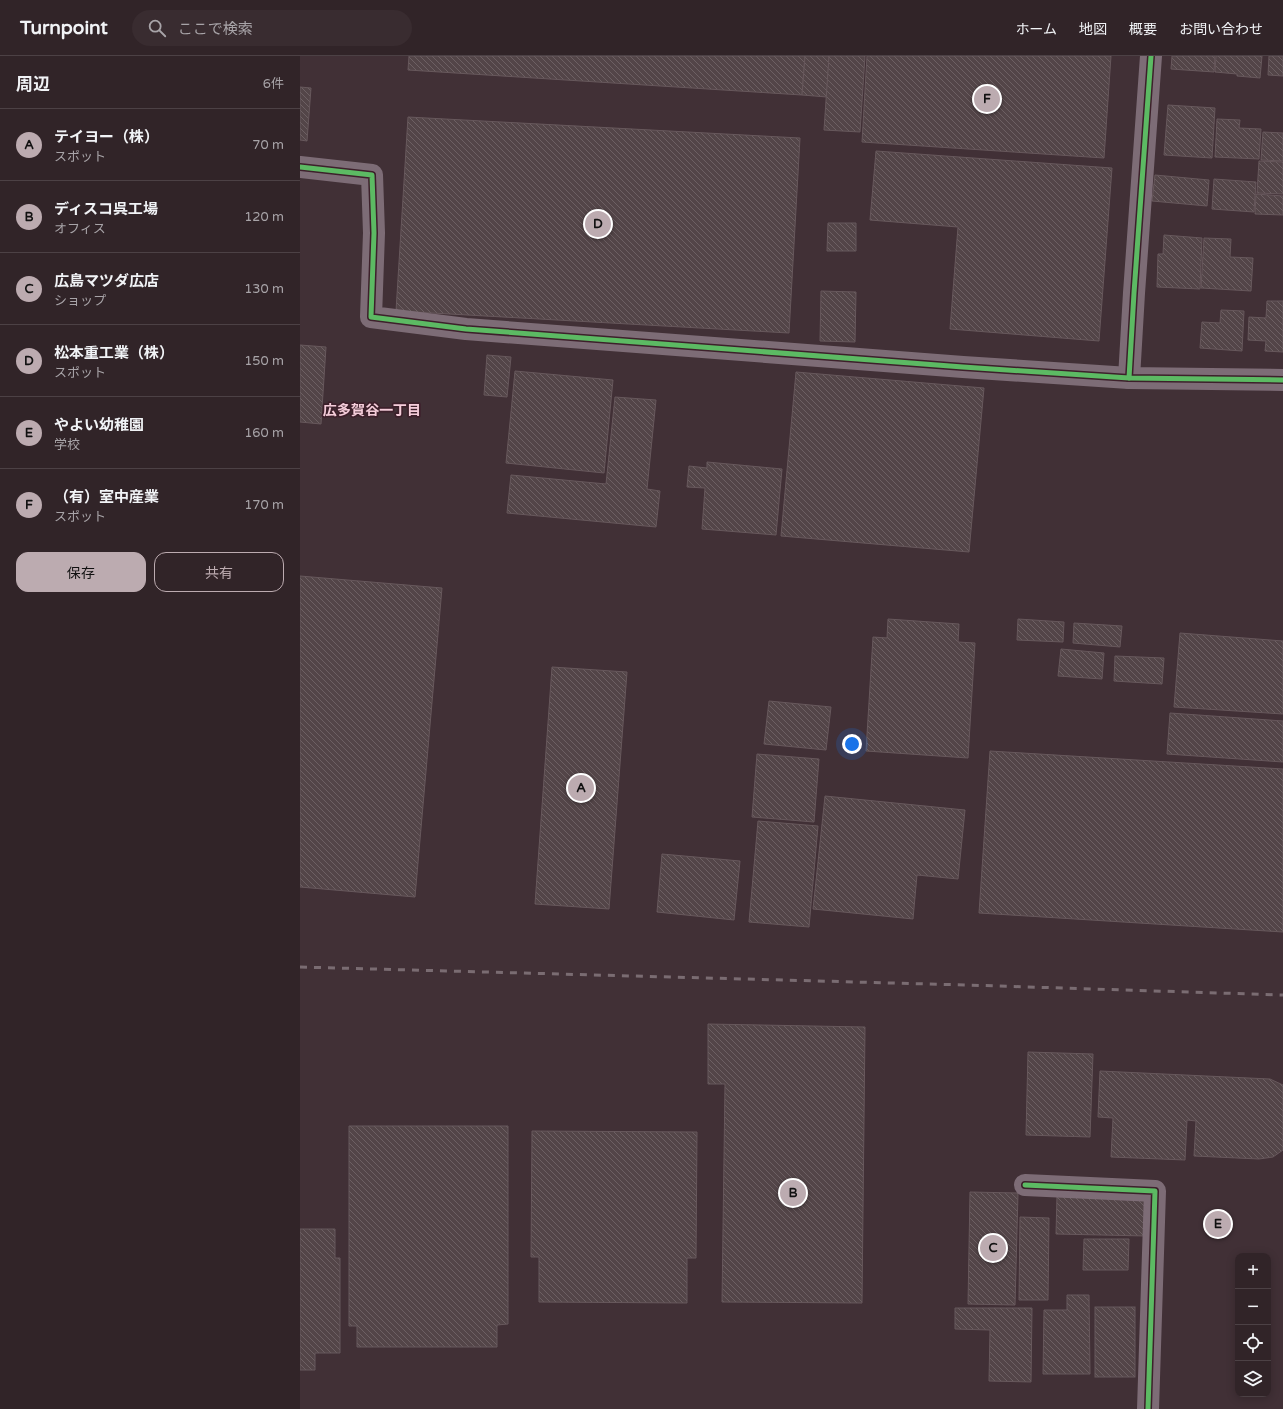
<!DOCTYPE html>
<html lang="ja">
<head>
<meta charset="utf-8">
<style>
  body { margin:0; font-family:"Varela Round","Noto Sans JP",sans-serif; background:#392c30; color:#f1f3f6 }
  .controls { position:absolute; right:12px; bottom:12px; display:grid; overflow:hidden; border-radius:8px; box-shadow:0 2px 10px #0003 }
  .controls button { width:36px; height:36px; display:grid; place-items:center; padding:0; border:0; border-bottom:1px solid #4c4145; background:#312428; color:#f1f3f6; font:20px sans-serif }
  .you { position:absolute; left:552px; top:688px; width:14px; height:14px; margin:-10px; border:3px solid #fff; border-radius:50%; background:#1a73e8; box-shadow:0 0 0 6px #1a73e833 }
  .badge { display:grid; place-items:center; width:26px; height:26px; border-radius:50%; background:#bcabb0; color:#111; font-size:13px; font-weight:700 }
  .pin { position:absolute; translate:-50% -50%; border:2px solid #fff; box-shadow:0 1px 4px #0006 }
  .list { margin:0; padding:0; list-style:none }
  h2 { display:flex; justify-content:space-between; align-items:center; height:52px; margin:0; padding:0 16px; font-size:17px }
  h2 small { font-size:13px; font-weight:400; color:#a8a4a8 }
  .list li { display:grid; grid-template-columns:26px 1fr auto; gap:12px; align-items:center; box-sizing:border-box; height:72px; padding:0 16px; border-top:1px solid #4c4145 }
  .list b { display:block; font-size:15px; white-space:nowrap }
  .list p { margin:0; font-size:13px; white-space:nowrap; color:#a8a4a8 }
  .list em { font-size:13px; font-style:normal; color:#a8a4a8 }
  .actions { display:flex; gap:8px; padding:12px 16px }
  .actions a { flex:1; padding:9px 0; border:1px solid #bcabb0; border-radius:12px; text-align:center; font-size:14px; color:#bcabb0 }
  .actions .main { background:#bcabb0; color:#111 }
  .icon { flex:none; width:22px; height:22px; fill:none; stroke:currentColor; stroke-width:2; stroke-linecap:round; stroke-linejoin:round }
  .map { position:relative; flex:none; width:983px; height:1353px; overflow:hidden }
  header { display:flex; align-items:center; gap:24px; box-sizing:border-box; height:56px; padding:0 20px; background:#312428; border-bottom:1px solid #4c4145 }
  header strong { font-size:19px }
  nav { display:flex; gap:22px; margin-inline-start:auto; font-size:14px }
  .search { width:280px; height:36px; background:#392c30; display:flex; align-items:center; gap:10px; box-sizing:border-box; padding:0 14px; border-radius:22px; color:#a8a4a8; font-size:15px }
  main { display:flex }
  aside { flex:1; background:#312428 }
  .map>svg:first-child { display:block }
  .building { fill:url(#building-back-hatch); stroke:#67585c }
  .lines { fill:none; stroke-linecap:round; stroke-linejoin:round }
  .minor { stroke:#7d6c76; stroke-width:22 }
  .rail { stroke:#7a6c72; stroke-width:3; stroke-dasharray:7 7; stroke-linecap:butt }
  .cycleway-casing { stroke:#3d202b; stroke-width:8 }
  .cycleway { stroke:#5cba63; stroke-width:5 }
  .labels { text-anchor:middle; stroke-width:3.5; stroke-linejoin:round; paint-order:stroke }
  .neighbourhood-label { font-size:14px; font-weight:bold; fill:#f5cdda; stroke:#3d202b }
</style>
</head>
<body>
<header>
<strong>Turnpoint</strong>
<div class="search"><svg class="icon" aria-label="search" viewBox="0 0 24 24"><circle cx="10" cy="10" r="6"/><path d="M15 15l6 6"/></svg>ここで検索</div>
<nav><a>ホーム</a><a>地図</a><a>概要</a><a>お問い合わせ</a></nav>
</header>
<main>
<aside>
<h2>周辺<small>6件</small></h2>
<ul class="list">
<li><span class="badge">A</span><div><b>テイヨー（株）</b><p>スポット</p></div><em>70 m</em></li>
<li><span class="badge">B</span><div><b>ディスコ呉工場</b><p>オフィス</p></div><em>120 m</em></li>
<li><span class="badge">C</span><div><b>広島マツダ広店</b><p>ショップ</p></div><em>130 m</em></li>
<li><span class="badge">D</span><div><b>松本重工業（株）</b><p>スポット</p></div><em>150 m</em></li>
<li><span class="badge">E</span><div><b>やよい幼稚園</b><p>学校</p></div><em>160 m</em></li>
<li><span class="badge">F</span><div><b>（有）室中産業</b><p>スポット</p></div><em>170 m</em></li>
</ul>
<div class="actions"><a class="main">保存</a><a>共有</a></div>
</aside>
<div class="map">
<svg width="983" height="1353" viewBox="0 0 983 1353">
  <defs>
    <pattern id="building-back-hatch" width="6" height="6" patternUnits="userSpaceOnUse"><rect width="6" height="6" fill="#534548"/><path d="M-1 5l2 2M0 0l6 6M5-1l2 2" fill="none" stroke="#6d6063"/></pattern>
  </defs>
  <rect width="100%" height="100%" fill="#413036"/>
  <g class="building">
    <path d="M 109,0 L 505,0 L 502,39 L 108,14 Z"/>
    <path d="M 505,0 L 529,0 L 527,41 L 502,39 Z"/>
    <path d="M 529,0 L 565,0 L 560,76 L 524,74 Z"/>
    <path d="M 567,0 L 811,0 L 804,102 L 562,86 Z"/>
    <path d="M 872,0 L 915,0 L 914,16 L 871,13 Z"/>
    <path d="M 916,0 L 962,0 L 960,22 L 937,20 L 937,18 L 915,16 Z"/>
    <path d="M 969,0 L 983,0 L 983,20 L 968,19 Z"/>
    <path d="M 0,31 L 11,32 L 7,85 L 0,84 Z"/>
    <path d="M 868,49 L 915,52 L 912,102 L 864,99 Z"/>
    <path d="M 108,61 L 500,82 L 489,277 L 96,255 Z"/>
    <path d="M 917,63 L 940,64 L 939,72 L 961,73 L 959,103 L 915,101 Z"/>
    <path d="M 963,76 L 983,77 L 983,105 L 961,104 Z"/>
    <path d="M 576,95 L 812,112 L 799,285 L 650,273 L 658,171 L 570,164 Z"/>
    <path d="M 959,105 L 983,106 L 983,138 L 957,137 Z"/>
    <path d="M 855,119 L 909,124 L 907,150 L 852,145 Z"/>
    <path d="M 914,123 L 956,126 L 954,156 L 912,153 Z"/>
    <path d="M 956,138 L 983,140 L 983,159 L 955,158 Z"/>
    <path d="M 528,167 L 556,167 L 556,195 L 527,195 Z"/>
    <path d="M 864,179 L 902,182 L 900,233 L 857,231 L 858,198 L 863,198 Z"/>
    <path d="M 904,182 L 931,183 L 930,201 L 953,202 L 951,235 L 901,232 Z"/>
    <path d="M 521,235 L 556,236 L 555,286 L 520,285 Z"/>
    <path d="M 967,245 L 983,245 L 983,296 L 965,295 L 966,285 L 948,284 L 949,261 L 966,262 Z"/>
    <path d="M 921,254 L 944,255 L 942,295 L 900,292 L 902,266 L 920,267 Z"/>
    <path d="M 0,289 L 26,291 L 21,368 L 0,366 Z"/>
    <path d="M 187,299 L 211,301 L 207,341 L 184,339 Z"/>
    <path d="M 215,315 L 313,324 L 304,417 L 206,407 Z"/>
    <path d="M 496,316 L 684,332 L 669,496 L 481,480 Z"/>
    <path d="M 315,341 L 356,344 L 347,433 L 360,435 L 356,471 L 207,457 L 211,419 L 306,428 Z"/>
    <path d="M 407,406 L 482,413 L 476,479 L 402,473 L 405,432 L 387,431 L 389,410 L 407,412 Z"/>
    <path d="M 0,520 L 142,532 L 115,841 L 0,831 Z"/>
    <path d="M 588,563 L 659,568 L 658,586 L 675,587 L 668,702 L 566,695 L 573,581 L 587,582 Z"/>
    <path d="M 718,563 L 764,566 L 763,586 L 717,584 Z"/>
    <path d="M 774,567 L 822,570 L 820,591 L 773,587 Z"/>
    <path d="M 880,577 L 983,585 L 983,658 L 874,651 Z"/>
    <path d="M 761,593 L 804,597 L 802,623 L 758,620 Z"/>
    <path d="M 815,600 L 864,602 L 862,628 L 814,625 Z"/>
    <path d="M 252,611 L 327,616 L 309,853 L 235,848 Z"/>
    <path d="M 469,645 L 531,651 L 526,694 L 464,688 Z"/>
    <path d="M 870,657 L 983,665 L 983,706 L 867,698 Z"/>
    <path d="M 690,695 L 983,713 L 983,876 L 679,857 Z"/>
    <path d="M 457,698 L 519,703 L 514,766 L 452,761 Z"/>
    <path d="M 525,740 L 665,754 L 658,823 L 617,819 L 613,863 L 513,853 Z"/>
    <path d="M 458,765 L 518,770 L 509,871 L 449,866 Z"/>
    <path d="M 362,798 L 440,805 L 434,864 L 357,856 Z"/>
    <path d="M 408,968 L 565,971 L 562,1247 L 422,1246 L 425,1028 L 408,1028 Z"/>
    <path d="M 728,996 L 793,998 L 790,1081 L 726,1079 Z"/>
    <path d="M 800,1015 L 970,1023 L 983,1029 L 983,1094 L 973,1101 L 959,1103 L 894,1100 L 896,1065 L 887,1064 L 885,1104 L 811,1101 L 813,1062 L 798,1061 Z"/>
    <path d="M 49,1070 L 208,1070 L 208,1268 L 197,1269 L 197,1291 L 57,1291 L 57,1270 L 49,1270 Z"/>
    <path d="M 232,1075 L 397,1076 L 396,1202 L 387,1202 L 387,1247 L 239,1246 L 239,1201 L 231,1201 Z"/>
    <path d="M 670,1136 L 718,1137 L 715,1249 L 668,1248 Z"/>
    <path d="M 757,1140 L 847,1142 L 846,1180 L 756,1178 Z"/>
    <path d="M 720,1161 L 749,1162 L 748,1244 L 719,1244 Z"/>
    <path d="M 0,1173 L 35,1173 L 35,1202 L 40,1202 L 40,1297 L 15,1297 L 15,1314 L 0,1314 Z"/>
    <path d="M 784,1183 L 829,1183 L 828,1214 L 783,1214 Z"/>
    <path d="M 767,1239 L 789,1239 L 790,1318 L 743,1318 L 744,1254 L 767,1254 Z"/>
    <rect x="795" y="1251" width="40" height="70"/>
    <path d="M 655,1252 L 732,1252 L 731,1326 L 689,1325 L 690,1274 L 655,1273 Z"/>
  </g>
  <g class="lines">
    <g class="minor">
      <path d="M 0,111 L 72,119 L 74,177 L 71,261 L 166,273 L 663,311 L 829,322 L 983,324"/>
      <path d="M 829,322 L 834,237 L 851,0"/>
      <path d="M 725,1129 L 855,1135 L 848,1353"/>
    </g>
    <path class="rail" d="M 0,911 L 666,929 L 983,939"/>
    <g class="cycleway-casing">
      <g id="cycleway">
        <path d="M 0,111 L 72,119 L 74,177 L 71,261 L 166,273 L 663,311 L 829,322 L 983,324"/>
        <path d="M 829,322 L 834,237 L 851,0"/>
        <path d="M 725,1129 L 855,1135 L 848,1353"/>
      </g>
    </g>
    <use href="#cycleway" class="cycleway"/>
  </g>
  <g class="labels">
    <g class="neighbourhood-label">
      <text x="72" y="359">広多賀谷一丁目</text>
    </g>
  </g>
</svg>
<div class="controls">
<button>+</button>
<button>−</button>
<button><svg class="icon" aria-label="locate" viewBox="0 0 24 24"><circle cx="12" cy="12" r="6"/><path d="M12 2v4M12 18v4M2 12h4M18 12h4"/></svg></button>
<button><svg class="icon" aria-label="layers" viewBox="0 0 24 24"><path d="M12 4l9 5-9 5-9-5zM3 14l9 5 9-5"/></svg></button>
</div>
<div class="you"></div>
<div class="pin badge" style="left:281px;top:732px">A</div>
<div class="pin badge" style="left:493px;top:1137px">B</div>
<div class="pin badge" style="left:693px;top:1192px">C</div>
<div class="pin badge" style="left:298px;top:168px">D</div>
<div class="pin badge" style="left:918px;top:1168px">E</div>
<div class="pin badge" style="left:687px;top:43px">F</div>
</div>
</main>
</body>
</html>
